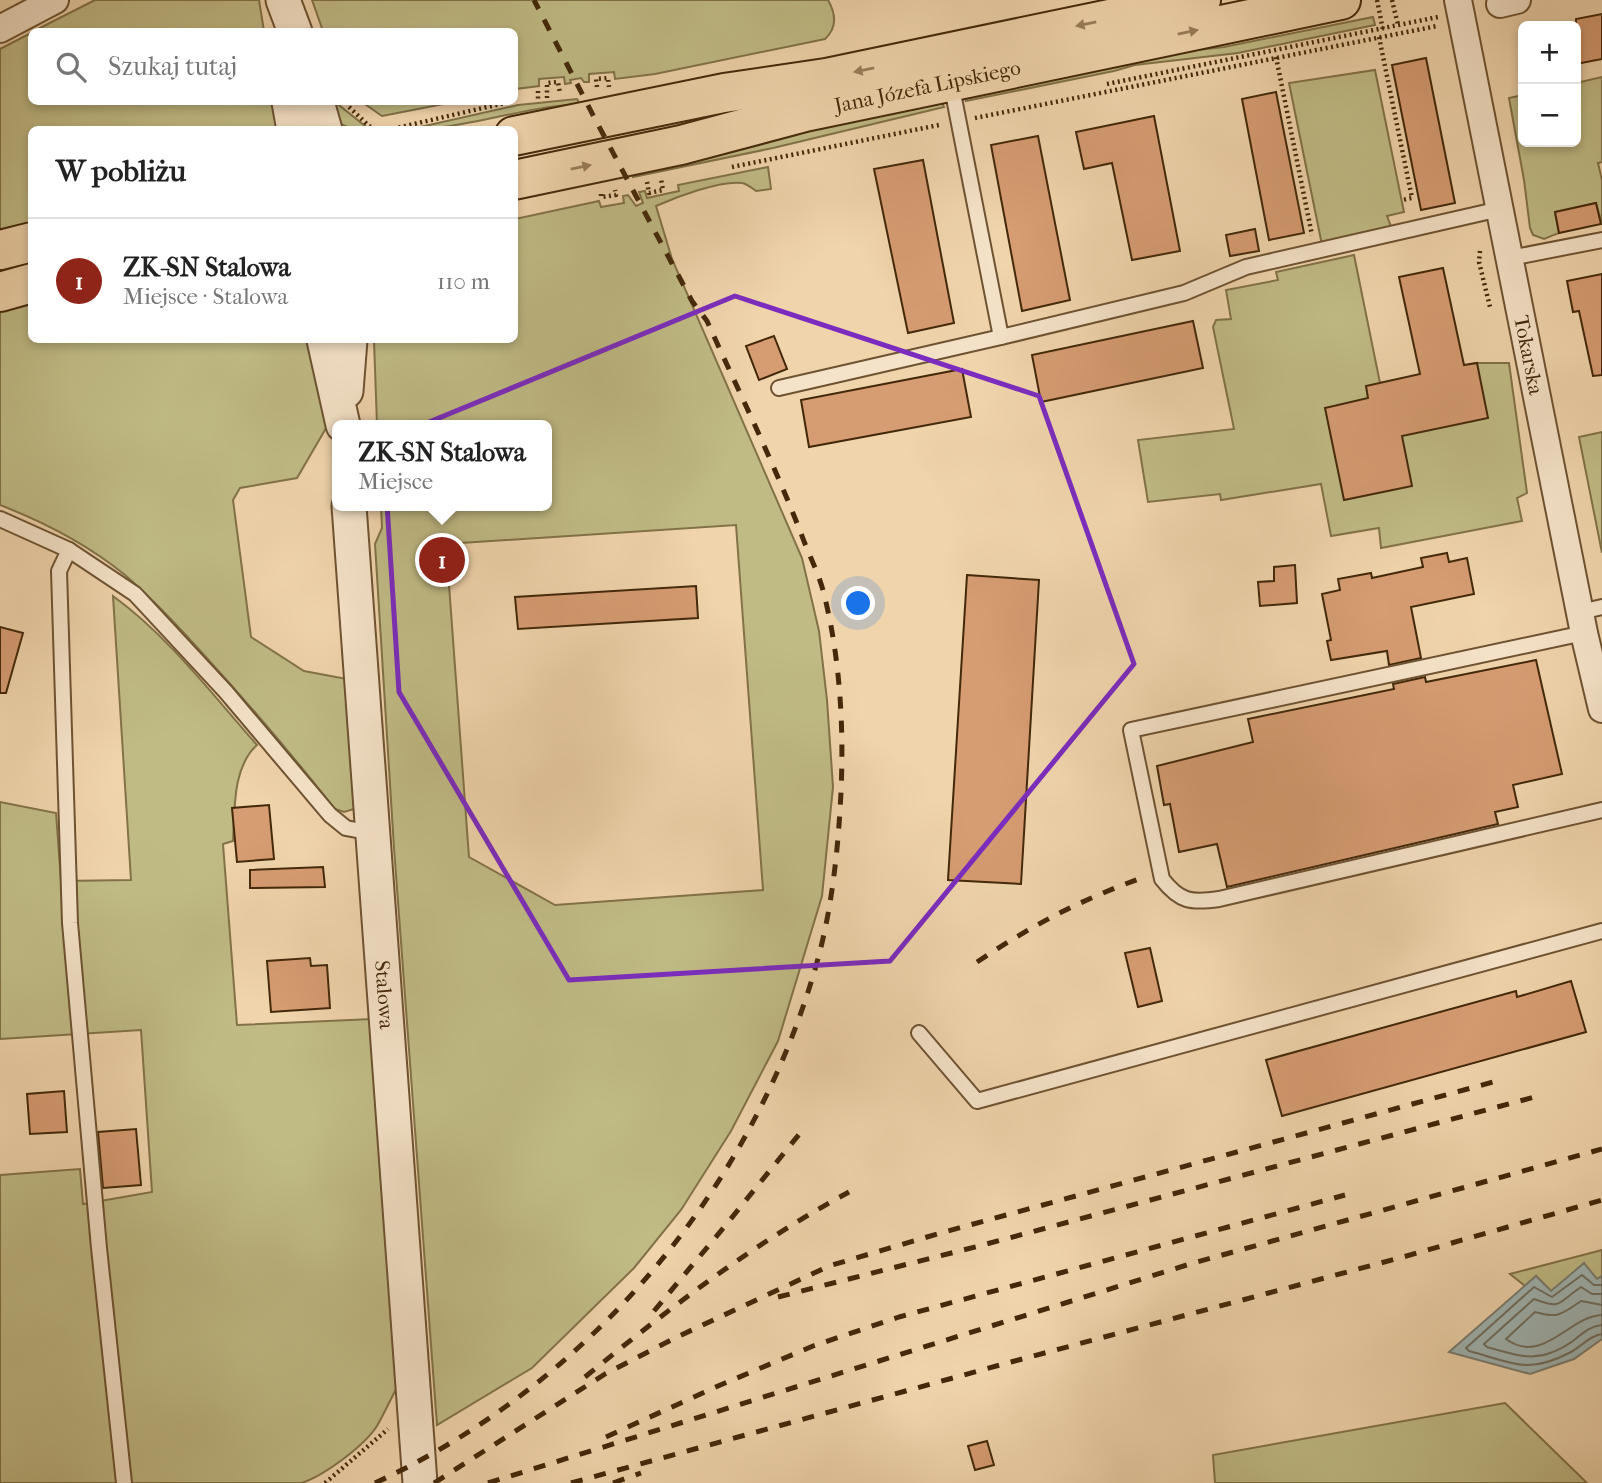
<!DOCTYPE html>
<html lang="pl">
<head>
<meta charset="utf-8">
<style>
  body { margin:0; font-family:"IM FELL French Canon",serif; background:#f6f6f6; color:#222 }
  .controls { position:absolute; right:21px; top:21px; display:grid; overflow:hidden; border-radius:10px; box-shadow:0 4px 10px #0003 }
  .controls button { width:63px; height:63px; display:grid; place-items:center; padding:0; border:0; border-bottom:2px solid #e0e0e0; background:#fff; color:#222; font:35px sans-serif }
  .you { position:absolute; left:859px; top:604px; width:24px; height:24px; margin:-18px; border:5px solid #fff; border-radius:50%; background:#1a73e8; box-shadow:0 0 0 10px #1a73e833 }
  .badge { display:grid; place-items:center; width:46px; height:46px; border-radius:50%; background:#8f2418; color:#fff; font-size:23px; font-weight:700 }
  .pin { position:absolute; translate:-50% -50%; border:4px solid #fff; box-shadow:0 2px 7px #0006 }
  .popup { position:absolute; left:332px; top:420px; width:220px; height:91px; box-sizing:border-box; display:grid; place-content:center; border-radius:10px; background:#fff; filter:drop-shadow(0 2px 5px #0005); font-size:23px; white-space:nowrap; color:#767676 }
  .popup b { font-size:26px; color:#222 }
  .popup::after { content:''; position:absolute; left:50%; top:100%; margin-left:-14px; border:14px solid transparent; border-top-color:#fff }
  .list { margin:0; padding:0; list-style:none }
  h2 { display:flex; justify-content:space-between; align-items:center; height:91px; margin:0; padding:0 28px; font-size:30px }
  h2 small { font-size:23px; font-weight:400; color:#767676 }
  .list li { display:grid; grid-template-columns:46px 1fr auto; gap:21px; align-items:center; box-sizing:border-box; height:126px; padding:0 28px; border-top:2px solid #e0e0e0 }
  .list b { display:block; font-size:26px; white-space:nowrap }
  .list p { margin:0; font-size:23px; white-space:nowrap; color:#767676 }
  .list em { font-size:23px; font-style:normal; color:#767676 }
  .icon { flex:none; width:38px; height:38px; fill:none; stroke:currentColor; stroke-width:2; stroke-linecap:round; stroke-linejoin:round }
  .map { position:relative; flex:none; width:1602px; height:1483px; overflow:hidden }
  .search { position:absolute; background:#fff; box-shadow:0 4px 10px #0003; left:28px; top:28px; width:490px; height:77px; display:flex; align-items:center; gap:18px; box-sizing:border-box; padding:0 24px; border-radius:10px; color:#767676; font-size:26px }
  .panel { position:absolute; background:#fff; box-shadow:0 4px 10px #0003; left:28px; top:126px; width:490px; height:217px; border-radius:10px }
  .map>svg:first-child { display:block }
  .green { fill:#c0bb85; stroke:#827248; stroke-width:2; fill-rule:evenodd }
  .water { fill:#9fb5b4; stroke:#7a7d70; stroke-width:2 }
  .lines { fill:none; stroke-linecap:round; stroke-linejoin:round }
  .shore { stroke:#716e5f; stroke-width:2 }
  .building { fill:#d69c72; stroke:#43280a; stroke-width:2 }
  .service-casing { stroke:#6e5332; stroke-width:18 }
  .minor-casing { stroke:#6e5332; stroke-width:30 }
  .tertiary-casing { stroke:#6e5332; stroke-width:37 }
  .primary-casing { stroke:#43280a; stroke-width:42 }
  .path { stroke:#43280a; stroke-width:4.5; stroke-dasharray:2 3.5; stroke-linecap:butt }
  .service { stroke:#f5e3c9; stroke-width:14 }
  .minor { stroke:#f5e3c9; stroke-width:26 }
  .tertiary { stroke:#f5e3c9; stroke-width:33 }
  .primary { stroke:#f0d4ac; stroke-width:38 }
  .rail { stroke:#43280a; stroke-width:5; stroke-dasharray:12 12; stroke-linecap:butt }
  .oneway { fill:#9a7e5b }
  .marked { fill:none; stroke:#7b2cbf; stroke-width:5; stroke-linejoin:round }
  .labels { text-anchor:middle; stroke-width:7; stroke-linejoin:round; paint-order:stroke }
  .street-label { font-size:21px; fill:#43280a; stroke:#f5e3c9 }
</style>
</head>
<body>
<div class="map">
<svg width="1602" height="1483" viewBox="0 0 1602 1483">
  <rect width="100%" height="100%" fill="#f0d4ac"/>
  <filter id="stains"><feTurbulence type="fractalNoise" baseFrequency=".00286" numOctaves="4"/><feColorMatrix values="0 0 0 0 .2 0 0 0 0 .09 0 0 0 0 .02 0 0 0 .5 -.17"/></filter>
  <radialGradient id="worn" r=".72"><stop offset=".6" stop-color="#630" stop-opacity="0"/><stop offset="1" stop-color="#630" stop-opacity=".3"/></radialGradient>
  <g class="green">
    <path d="M 95,0 L 259,0 L 264,31 L 34,31 Z"/>
    <path d="M 312,0 L 828,0 C 836,14 837,28 825,39 L 655,74 L 615,79 L 614,72 L 589,74 L 589,82 L 584,82 L 581,78 L 570,80 L 571,83 L 565,84 L 564,77 L 539,79 L 539,86 L 515,89 L 514,32 L 323,31 Z"/>
    <path d="M 1373,17 L 1375,25 L 1238,53 L 1135,65 L 1114,71 L 966,101 L 967,92 L 1161,54 L 1224,47 Z"/>
    <path d="M 31,33 L 32,102 L 279,102 L 283,129 L 32,130 L 31,231 L 0,240 L 0,49 Z"/>
    <path d="M 1375,70 L 1404,212 L 1387,216 L 1392,229 L 1322,245 L 1289,83 Z"/>
    <path d="M 1602,77 L 1602,162 L 1598,163 L 1602,180 L 1602,224 L 1596,203 L 1555,212 L 1559,233 L 1544,239 L 1533,235 L 1530,228 L 1524,180 L 1509,98 L 1523,95 L 1523,142 L 1576,142 L 1576,83 Z"/>
    <path d="M 577,99 L 580,104 C 521,107 465,129 407,130 L 518,105 Z"/>
    <path d="M 941,100 L 944,107 L 773,148 L 633,177 L 627,166 Z"/>
    <path d="M 327,102 L 335,102 L 369,129 C 341,129 340,126 327,102 Z"/>
    <path d="M 362,102 L 454,102 L 382,116 Z"/>
    <path d="M 768,167 L 771,189 L 756,191 C 752,188 747,184 742,183 C 721,180 676,197 656,206 L 672,259 L 802,558 L 819,631 L 827,700 L 833,787 L 822,896 L 778,1041 L 731,1131 L 681,1210 L 634,1268 L 532,1368 L 437,1425 L 394,848 L 375,544 L 382,528 L 381,506 L 547,506 L 547,425 L 377,425 L 374,340 L 514,340 L 515,219 L 599,201 L 601,207 L 624,203 L 623,196 L 628,195 L 636,206 L 643,203 L 639,192 L 645,191 L 647,198 L 679,191 L 678,185 ZM 736,525 L 763,890 L 555,905 L 469,857 L 446,544 Z"/>
    <path d="M 1354,255 L 1380,383 L 1477,363 L 1509,363 L 1527,493 L 1517,498 L 1522,521 L 1381,548 L 1379,528 L 1331,536 L 1321,484 L 1221,500 L 1220,494 L 1148,502 L 1138,440 L 1234,429 L 1213,327 L 1216,320 L 1231,319 L 1226,290 L 1278,280 L 1276,272 Z"/>
    <path d="M 31,292 L 32,340 L 314,340 L 329,423 L 297,478 L 240,488 L 233,500 L 251,637 L 304,671 L 347,679 L 356,801 L 354,809 L 344,812 L 335,809 C 293,756 249,704 204,655 C 179,627 153,599 125,575 C 88,545 44,522 0,505 L 0,301 Z"/>
    <path d="M 1602,432 L 1602,553 L 1579,437 Z"/>
    <path d="M 113,596 C 168,636 212,694 257,745 C 232,768 235,809 233,841 L 223,844 L 237,1025 L 372,1019 L 400,1382 C 392,1396 385,1412 377,1426 C 364,1446 325,1475 302,1483 L 0,1483 L 0,1175 L 80,1169 L 83,1204 L 152,1192 L 141,1030 L 0,1039 L 0,802 L 56,813 L 61,881 L 131,880 Z"/>
    <path d="M 1602,1250 L 1602,1276 L 1597,1279 L 1551,1291 L 1536,1276 L 1525,1286 L 1510,1274 Z"/>
    <path d="M 1505,1403 L 1587,1483 L 1215,1483 L 1213,1455 Z"/>
  </g>
  <path class="water" d="M 1584,1263 L 1597,1279 L 1602,1276 L 1602,1339 L 1574,1359 L 1530,1374 L 1449,1352 L 1536,1276 L 1551,1291 Z"/>
  <g class="lines">
    <g class="shore">
      <path d="M 1602,1285 L 1594,1285 L 1582,1275 L 1552,1297 L 1534,1287 L 1466,1348 L 1469,1351 C 1511,1362 1527,1375 1569,1353 C 1580,1348 1590,1335 1602,1334"/>
      <path d="M 1602,1294 L 1592,1294 L 1581,1287 C 1557,1303 1563,1310 1534,1299 L 1484,1344 L 1487,1347 C 1522,1357 1540,1364 1573,1341 C 1582,1334 1590,1326 1602,1325"/>
      <path d="M 1602,1305 L 1581,1301 C 1562,1314 1558,1319 1535,1312 L 1506,1339 C 1543,1366 1569,1316 1602,1315"/>
    </g>
  </g>
  <g class="building">
    <path d="M 1602,14 L 1602,59 L 1576,64 L 1576,19 Z"/>
    <path d="M 1426,58 L 1455,203 L 1421,210 L 1392,65 Z"/>
    <path d="M 1276,92 L 1304,233 L 1269,240 L 1242,99 Z"/>
    <path d="M 1154,116 L 1180,251 L 1132,260 L 1112,163 L 1084,169 L 1076,132 Z"/>
    <path d="M 1038,136 L 1070,300 L 1022,311 L 991,145 Z"/>
    <path d="M 923,160 L 954,323 L 908,333 L 874,169 Z"/>
    <path d="M 1596,203 L 1601,224 L 1559,233 L 1555,212 Z"/>
    <path d="M 1255,229 L 1259,251 L 1230,256 L 1226,235 Z"/>
    <path d="M 1443,268 L 1464,365 L 1477,363 L 1488,418 L 1402,436 L 1412,486 L 1344,500 L 1325,408 L 1368,398 L 1366,386 L 1420,374 L 1399,277 Z"/>
    <path d="M 1602,274 L 1602,375 L 1593,376 L 1579,311 L 1573,312 L 1567,281 Z"/>
    <path d="M 1193,321 L 1203,368 L 1041,402 L 1032,355 Z"/>
    <path d="M 774,336 L 787,369 L 759,380 L 746,346 Z"/>
    <path d="M 962,369 L 971,417 L 809,447 L 801,400 Z"/>
    <path d="M 1447,553 L 1449,562 L 1467,558 L 1474,594 L 1411,607 L 1421,658 L 1389,665 L 1387,651 L 1331,660 L 1327,641 L 1331,640 L 1322,594 L 1340,590 L 1338,579 L 1371,573 L 1372,578 L 1423,567 L 1421,558 Z"/>
    <path d="M 1295,565 L 1297,603 L 1260,606 L 1258,582 L 1274,581 L 1274,567 Z"/>
    <path d="M 967,575 L 1039,580 L 1021,884 L 948,880 Z"/>
    <path d="M 696,586 L 698,618 L 518,629 L 515,597 Z"/>
    <path d="M 0,627 L 23,633 L 6,693 L 0,693 Z"/>
    <path d="M 1536,660 L 1562,774 L 1513,785 L 1518,807 L 1495,812 L 1498,824 L 1227,887 L 1217,844 L 1179,852 L 1170,804 L 1164,805 L 1157,766 L 1253,742 L 1248,719 L 1394,689 L 1393,684 L 1425,677 L 1426,682 Z"/>
    <path d="M 269,805 L 274,859 L 237,862 L 232,808 Z"/>
    <path d="M 323,867 L 325,887 L 250,888 L 250,870 Z"/>
    <path d="M 1150,948 L 1162,1001 L 1138,1007 L 1125,953 Z"/>
    <path d="M 310,958 L 311,966 L 327,965 L 330,1008 L 271,1012 L 267,961 Z"/>
    <path d="M 1571,981 L 1586,1032 L 1282,1116 L 1266,1060 L 1516,991 L 1517,997 Z"/>
    <path d="M 64,1091 L 67,1132 L 30,1134 L 27,1094 Z"/>
    <path d="M 136,1129 L 141,1185 L 103,1188 L 98,1132 Z"/>
    <path d="M 987,1441 L 994,1465 L 975,1470 L 968,1446 Z"/>
  </g>
  <g class="lines">
    <g class="service-casing">
      <g id="service">
        <path d="M 951,83 L 1001,337 L 1184,293 L 1246,267 L 1500,209"/>
        <path d="M 1510,258 L 1602,240"/>
        <path d="M 779,388 L 1001,337"/>
        <path d="M 0,519 L 69,550 L 135,594 L 226,692 L 330,815 L 346,828 L 372,833"/>
        <path d="M 69,550 L 59,571 L 70,923 L 99,1248 L 124,1483"/>
        <path d="M 1580,612 L 1602,607"/>
        <path d="M 1584,633 L 1131,730 L 1162,879 C 1180,902 1191,903 1219,899 L 1602,810"/>
        <path d="M 919,1033 L 977,1101 L 1602,931"/>
      </g>
    </g>
    <g class="minor-casing">
      <g id="minor">
        <path id="s1" d="M 1458,0 L 1584,633 L 1602,709"/>
        <path d="M 1500,4 L 1517,0"/>
        <path d="M 0,29 L 55,0"/>
      </g>
    </g>
    <g class="tertiary-casing">
      <g id="tertiary">
        <path d="M 283,0 L 295,32"/>
        <path d="M 289,102 L 294,130"/>
        <path d="M 317,102 L 325,130"/>
        <path d="M 324,340 L 343,425"/>
        <path d="M 346,391 L 350,340"/>
        <path id="s2" d="M 349,506 L 420,1483"/>
      </g>
    </g>
    <g class="primary-casing">
      <g id="primary">
        <path d="M 514,136 L 724,93 L 826,78 L 1201,0"/>
        <path id="s3" d="M 514,180 L 681,145 L 805,112 L 1341,0"/>
        <path d="M 0,250 L 32,242"/>
        <path d="M 0,292 L 32,283"/>
      </g>
    </g>
    <g class="path">
      <path d="M 1377,0 L 1383,30"/>
      <path d="M 1392,0 L 1398,25"/>
      <path d="M 1379,37 L 1412,198 L 1402,200"/>
      <path d="M 1276,57 L 1312,235"/>
      <path d="M 1107,84 L 1438,17"/>
      <path d="M 597,87 L 596,79 L 608,78 L 609,87"/>
      <path d="M 538,91 L 538,99"/>
      <path d="M 547,98 L 547,83 L 558,82 L 560,93"/>
      <path d="M 349,107 L 369,126 L 378,130"/>
      <path d="M 975,118 L 1437,26"/>
      <path d="M 388,130 L 509,102"/>
      <path d="M 732,167 L 939,125"/>
      <path d="M 647,182 L 649,193 L 663,190 L 661,179"/>
      <path d="M 601,194 L 601,197 L 616,195 L 615,190"/>
      <path d="M 1480,251 L 1479,262 L 1490,307"/>
      <path d="M 325,1483 L 388,1429"/>
    </g>
    <use href="#service" class="service"/>
    <use href="#minor" class="minor"/>
    <use href="#tertiary" class="tertiary"/>
    <use href="#primary" class="primary"/>
    <g class="rail">
      <path d="M 977,962 C 1034,924 1082,899 1147,876"/>
      <path d="M 778,1297 L 979,1246 L 1542,1095"/>
      <path d="M 654,1311 L 725,1226 L 805,1127"/>
      <path d="M 585,1377 C 671,1307 751,1245 849,1192"/>
      <path d="M 606,1437 L 718,1386 L 813,1346 L 899,1317 L 1345,1195"/>
      <path d="M 375,1483 C 585,1386 746,1198 813,976 C 831,918 838,854 841,792 C 844,726 840,658 824,594 C 819,574 809,555 802,536 C 774,463 739,392 707,321 L 692,301 L 595,119 L 534,0"/>
      <path d="M 434,1483 L 605,1374 L 677,1337 L 829,1266 L 944,1232 L 1493,1082"/>
      <path d="M 488,1483 L 1190,1264 L 1602,1149"/>
      <path d="M 571,1483 L 1011,1362 L 1403,1257 L 1602,1200"/>
      <path d="M 613,1483 L 641,1473"/>
    </g>
  </g>
  <defs><path id="oneway-solid" d="M-6-.8H1V-3.2L6.5 0L1 3.2V.8H-6Z" transform="scale(1.75)"/></defs>
  <g class="oneway">
    <use href="#oneway-solid" transform="translate(1086 24) rotate(168)"/>
    <use href="#oneway-solid" transform="translate(1188 32) rotate(-12)"/>
    <use href="#oneway-solid" transform="translate(864 70) rotate(168)"/>
    <use href="#oneway-solid" transform="translate(581 167) rotate(-12)"/>
  </g>
  <path class="marked" d="M 735,296 L 1039,396 L 1134,664 L 890,961 L 569,980 L 399,692 L 383,441 Z"/>
  <g class="labels">
    <g class="street-label">
      <text dy="7" stroke="none"><textPath href="#s3" startOffset="424">Jana Józefa Lipskiego</textPath></text>
      <text dy="7" stroke="none"><textPath href="#s1" startOffset="362">Tokarska</textPath></text>
      <text dy="7" stroke="none"><textPath href="#s2" startOffset="490">Stalowa</textPath></text>
    </g>
  </g>
  <rect width="100%" height="100%" filter="url(#stains)"/>
  <rect width="100%" height="100%" fill="url(#worn)"/>
</svg>
<div class="controls">
<button>+</button>
<button>−</button>
</div>
<div class="you"></div>
<div class="pin badge" style="left:442px;top:560px">1</div>
<div class="popup"><b>ZK-SN Stalowa</b>Miejsce</div>
<div class="search"><svg class="icon" aria-label="search" viewBox="0 0 24 24"><circle cx="10" cy="10" r="6"/><path d="M15 15l6 6"/></svg>Szukaj tutaj</div>
<section class="panel">
<h2>W pobliżu<small></small></h2>
<ul class="list">
<li><span class="badge">1</span><div><b>ZK-SN Stalowa</b><p>Miejsce · Stalowa</p></div><em>110 m</em></li>
</ul>
</section>
</div>
</body>
</html>
